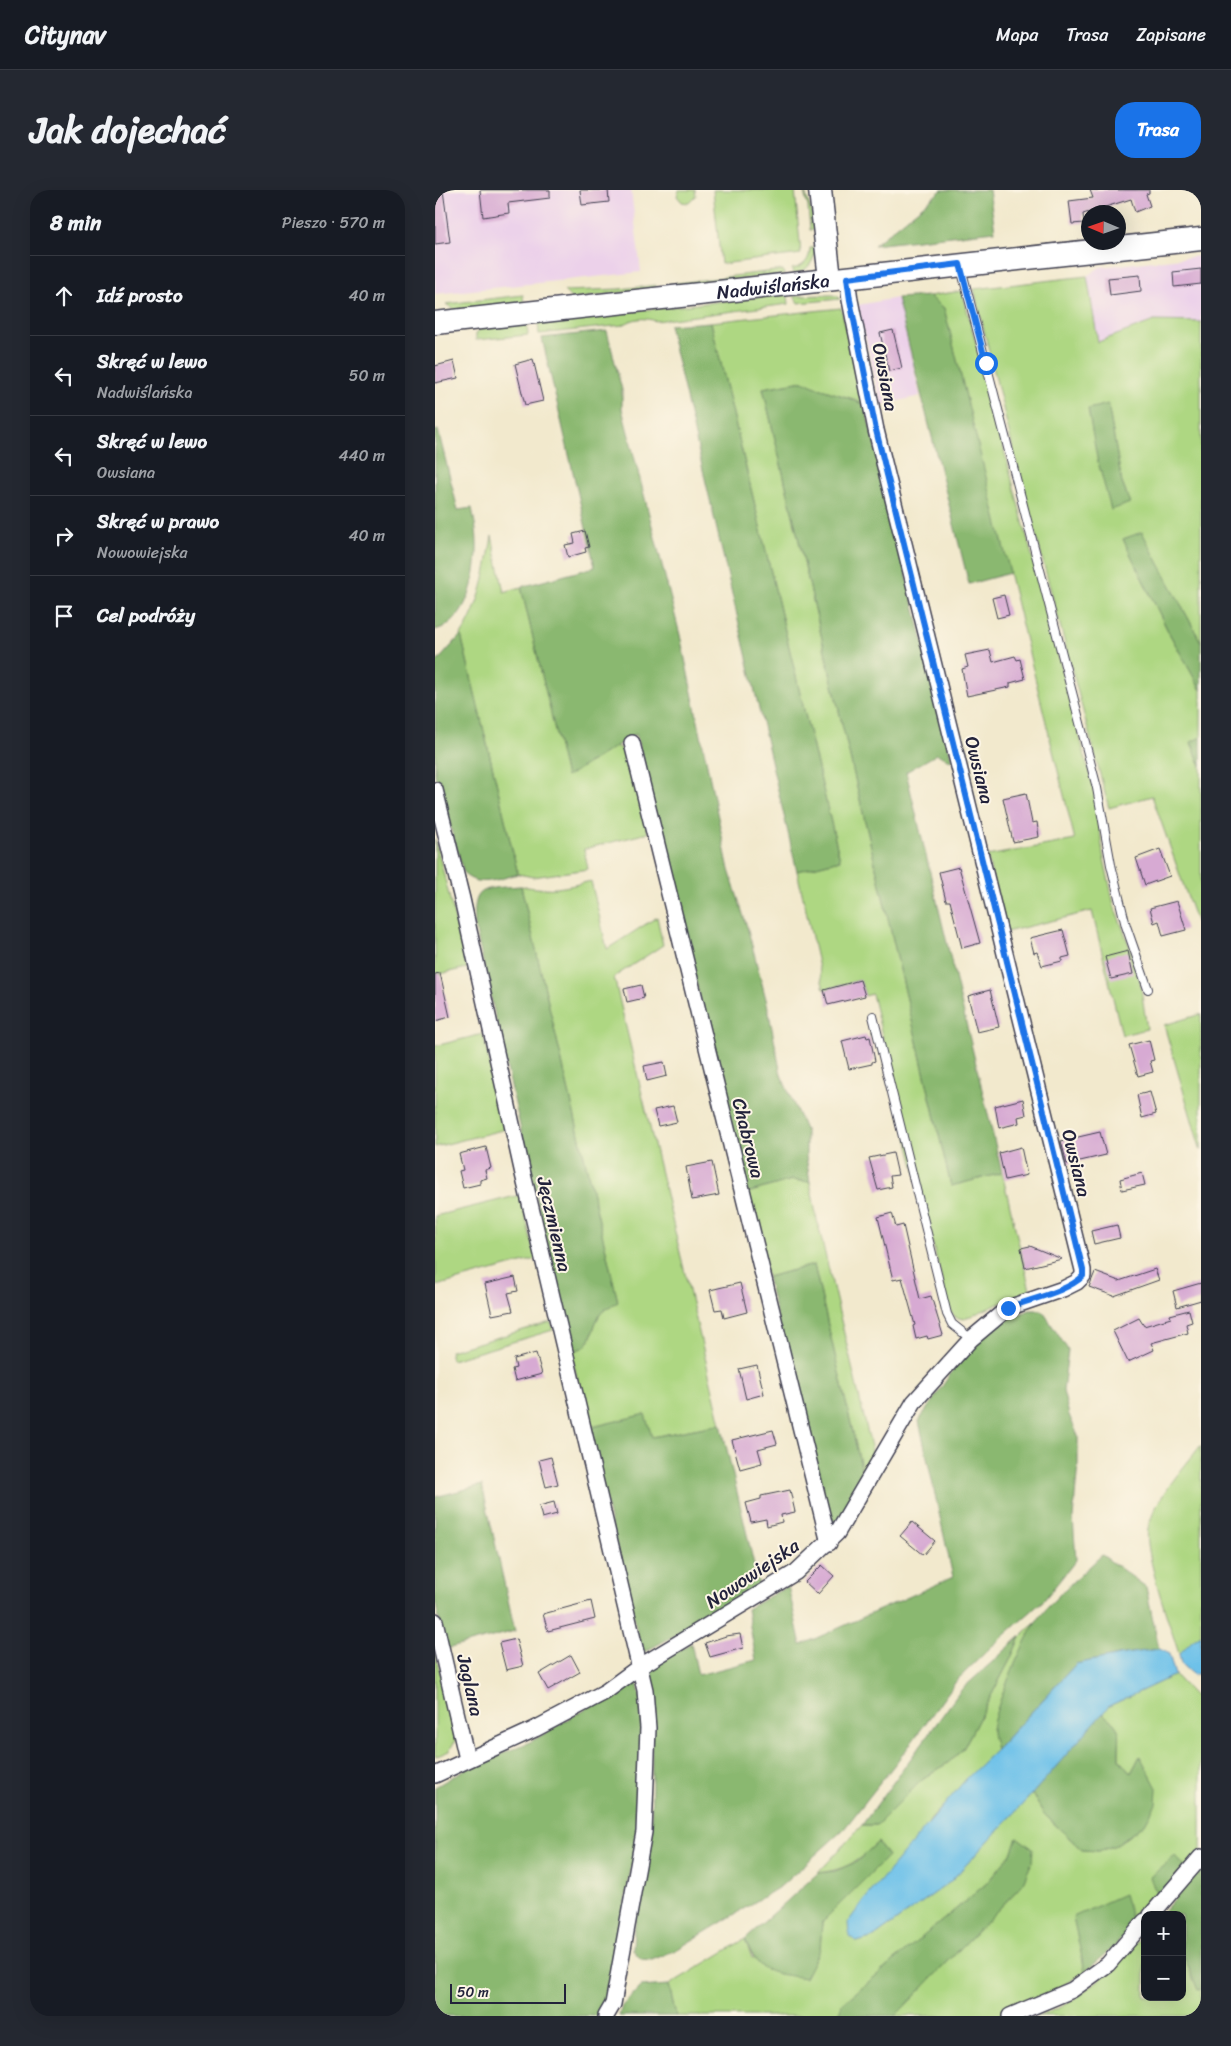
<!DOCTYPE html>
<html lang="pl">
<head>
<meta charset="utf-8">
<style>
  body { margin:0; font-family:Sriracha,sans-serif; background:#242831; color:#f1f3f6 }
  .controls { position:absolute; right:15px; bottom:15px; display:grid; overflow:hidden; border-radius:10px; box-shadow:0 5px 20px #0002 }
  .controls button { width:45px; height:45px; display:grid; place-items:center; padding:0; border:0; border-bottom:1px solid #363941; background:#171b24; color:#f1f3f6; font:25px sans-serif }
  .compass { position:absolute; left:646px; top:15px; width:45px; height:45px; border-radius:50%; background:#171b24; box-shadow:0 5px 20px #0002; rotate:272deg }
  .scale { position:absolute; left:15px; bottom:12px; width:116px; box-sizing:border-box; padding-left:5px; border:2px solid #22223b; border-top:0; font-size:14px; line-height:18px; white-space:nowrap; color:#22223b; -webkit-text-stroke:4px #fcf5e5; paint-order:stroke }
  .stop { position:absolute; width:15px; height:15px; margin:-11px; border:4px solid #1a73e8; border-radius:50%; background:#fff }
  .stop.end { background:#1a73e8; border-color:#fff; box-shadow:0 1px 5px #0008 }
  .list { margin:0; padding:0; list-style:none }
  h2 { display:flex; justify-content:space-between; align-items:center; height:65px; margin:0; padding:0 20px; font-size:21px }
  h2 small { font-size:16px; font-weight:400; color:#9ea1a6 }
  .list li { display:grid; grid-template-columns:32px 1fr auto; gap:15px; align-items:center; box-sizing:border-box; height:80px; padding:0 20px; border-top:1px solid #363941 }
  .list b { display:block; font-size:19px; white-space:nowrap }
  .list p { margin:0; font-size:16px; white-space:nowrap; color:#9ea1a6 }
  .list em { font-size:16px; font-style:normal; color:#9ea1a6 }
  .icon { flex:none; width:28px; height:28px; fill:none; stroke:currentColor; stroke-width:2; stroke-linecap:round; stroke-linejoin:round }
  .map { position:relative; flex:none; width:766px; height:1826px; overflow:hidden; border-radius:20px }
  header { display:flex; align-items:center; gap:30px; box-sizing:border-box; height:70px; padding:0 25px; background:#171b24; border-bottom:1px solid #363941 }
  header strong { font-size:24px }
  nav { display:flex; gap:28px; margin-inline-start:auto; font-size:18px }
  .intro { display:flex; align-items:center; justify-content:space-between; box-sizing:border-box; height:120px; padding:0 30px }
  h1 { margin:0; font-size:35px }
  .button { padding:12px 22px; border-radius:20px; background:#1a73e8; color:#fff; font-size:18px; font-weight:700 }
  main { display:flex; gap:30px; padding:0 30px }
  aside { flex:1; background:#171b24; border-radius:20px; box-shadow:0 5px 20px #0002 }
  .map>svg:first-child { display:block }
  .built { fill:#ecd1ea }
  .green { fill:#aed782; stroke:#687c5e; fill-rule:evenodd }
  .forest { fill:#8ab870; stroke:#566d56 }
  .water { fill:#6dc1e9; stroke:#487292 }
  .building { fill:#d7aad3 }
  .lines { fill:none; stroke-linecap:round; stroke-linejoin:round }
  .lane-casing { stroke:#414051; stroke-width:10 }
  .street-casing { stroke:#414051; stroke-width:18 }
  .secondary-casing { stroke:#414051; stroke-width:25 }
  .lane { stroke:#fff; stroke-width:8 }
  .street { stroke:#fff; stroke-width:15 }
  .secondary { stroke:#fff; stroke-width:22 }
  .route { stroke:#1a73e8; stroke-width:6 }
  .labels { text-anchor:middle; stroke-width:4; stroke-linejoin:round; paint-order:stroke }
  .street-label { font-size:19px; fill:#22223b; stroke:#fcf5e5 }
</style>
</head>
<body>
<header>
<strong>Citynav</strong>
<nav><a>Mapa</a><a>Trasa</a><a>Zapisane</a></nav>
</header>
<div class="intro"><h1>Jak dojechać</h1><a class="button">Trasa</a></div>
<main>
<aside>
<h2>8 min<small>Pieszo · 570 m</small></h2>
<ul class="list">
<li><svg class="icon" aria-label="ahead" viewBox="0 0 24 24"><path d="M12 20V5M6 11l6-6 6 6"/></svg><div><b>Idź prosto</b></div><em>40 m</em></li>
<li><svg class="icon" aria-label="left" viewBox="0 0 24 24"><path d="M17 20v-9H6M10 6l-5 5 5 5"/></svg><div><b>Skręć w lewo</b><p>Nadwiślańska</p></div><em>50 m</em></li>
<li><svg class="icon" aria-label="left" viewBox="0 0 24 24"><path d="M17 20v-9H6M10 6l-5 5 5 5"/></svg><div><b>Skręć w lewo</b><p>Owsiana</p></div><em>440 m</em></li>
<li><svg class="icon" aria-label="right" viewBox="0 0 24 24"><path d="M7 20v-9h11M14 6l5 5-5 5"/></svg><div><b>Skręć w prawo</b><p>Nowowiejska</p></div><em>40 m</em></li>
<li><svg class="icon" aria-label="arrive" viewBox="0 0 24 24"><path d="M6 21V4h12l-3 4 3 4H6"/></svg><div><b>Cel podróży</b></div></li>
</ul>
</aside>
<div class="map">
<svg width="766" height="1826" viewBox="0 0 766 1826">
  <rect width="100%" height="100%" fill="#fcf5e5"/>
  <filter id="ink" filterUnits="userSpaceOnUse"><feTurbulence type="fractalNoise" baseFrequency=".02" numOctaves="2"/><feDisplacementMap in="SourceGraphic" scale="10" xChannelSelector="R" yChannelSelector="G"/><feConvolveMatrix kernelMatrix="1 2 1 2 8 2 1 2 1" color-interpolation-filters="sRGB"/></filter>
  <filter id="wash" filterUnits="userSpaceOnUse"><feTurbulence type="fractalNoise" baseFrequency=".0096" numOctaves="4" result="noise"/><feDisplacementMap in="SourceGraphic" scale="20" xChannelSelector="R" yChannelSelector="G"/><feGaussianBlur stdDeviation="1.12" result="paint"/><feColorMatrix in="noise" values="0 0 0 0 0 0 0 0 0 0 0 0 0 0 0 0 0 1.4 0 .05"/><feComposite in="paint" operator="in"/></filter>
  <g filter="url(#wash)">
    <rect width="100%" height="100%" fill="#f2e9cd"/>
    <g class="built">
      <path d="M 0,0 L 196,0 L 206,82 L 0,104 Z"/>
      <path d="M 766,66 L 766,132 L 719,131 L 663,152 L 652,86 L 665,77 Z"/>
      <path d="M 462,108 L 485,206 L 446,215 L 423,115 Z"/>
    </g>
    <g class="green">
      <path d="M 244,0 L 260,0 L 261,6 L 254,13 L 247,12 L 242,6 Z"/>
      <path d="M 278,0 L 360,0 L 366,64 L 286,74 Z"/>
      <path d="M 369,0 L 378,25 L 380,40 L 375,40 L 373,16 L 371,11 Z"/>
      <path d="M 375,58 L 381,58 C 379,73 373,80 358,85 L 357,79 C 369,77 375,70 375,58 Z"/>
      <path d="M 348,80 L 349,85 L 235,96 L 234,94 Z"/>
      <path d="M 652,86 L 663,152 L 719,131 L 766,132 L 766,452 L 707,343 L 688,349 L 734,443 L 766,500 L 766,547 L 756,553 L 766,576 L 766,745 L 717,606 L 674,618 L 579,263 L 539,99 ZM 673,215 L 687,293 L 695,313 L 654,219 Z"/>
      <path d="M 221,95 L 221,98 L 137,109 L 129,101 L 185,99 Z"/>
      <path d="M 527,101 L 661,608 L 668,664 L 679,715 L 697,763 L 705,791 L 712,839 L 687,845 L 657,721 L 571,742 L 552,666 L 640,650 L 509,118 L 494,106 Z"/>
      <path d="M 351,104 L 353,106 L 354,114 L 221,131 C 208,127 199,128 188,135 L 104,144 L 103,132 Z"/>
      <path d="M 88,105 L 89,114 L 20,120 L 11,114 Z"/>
      <path d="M 397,105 L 402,106 L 405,109 L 363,113 L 359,106 Z"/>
      <path d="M 406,118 L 430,216 L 419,209 L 381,198 L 368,191 L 328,198 L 516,996 L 567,983 L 595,1100 L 529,1129 L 520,1127 L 514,1120 L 437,804 L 430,806 L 425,790 L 389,800 L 362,681 L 405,670 L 276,132 Z"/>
      <path d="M 92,134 L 93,145 L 41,150 L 41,144 L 45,139 Z"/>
      <path d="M 57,346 L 69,402 L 86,397 L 131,586 L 180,556 L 194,562 L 213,643 L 149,659 L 153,679 L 98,687 L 83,684 L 26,445 C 46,415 51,381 57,346 Z"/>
      <path d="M 0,649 L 32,778 L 0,785 Z"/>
      <path d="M 156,691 L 172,759 L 222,727 L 228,755 L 179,787 L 286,1234 L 217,1247 L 209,1225 L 153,1238 L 136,1161 C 160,1158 154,1143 164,1126 C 168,1119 176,1116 183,1112 L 86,696 C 115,701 128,698 156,691 Z"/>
      <path d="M 766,824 L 766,961 L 729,835 Z"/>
      <path d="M 48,844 L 71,939 L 0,957 L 0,856 Z"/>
      <path d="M 357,990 L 375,992 L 382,1030 L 439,1269 L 429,1290 L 379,1075 L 332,1087 L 312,1003 Z"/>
      <path d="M 85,1005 L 101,1069 L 1,1096 L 0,1026 Z"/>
      <path d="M 116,1132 L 118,1140 L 17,1170 L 15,1161 Z"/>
      <path d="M 766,1255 L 766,1445 L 756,1452 L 744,1464 C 736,1438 708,1362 713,1338 C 721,1307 747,1280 766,1255 Z"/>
      <path d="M 600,1433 L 590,1453 L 557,1540 L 561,1560 L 496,1629 L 422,1752 L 439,1747 L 515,1692 L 597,1604 L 609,1624 L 647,1660 L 664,1661 L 681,1655 L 710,1634 L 705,1566 L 696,1583 L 684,1569 C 683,1542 691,1542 667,1523 L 674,1516 L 740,1485 L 766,1513 L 766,1663 L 751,1678 L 740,1666 L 723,1708 L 650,1782 L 612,1805 L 576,1818 L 562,1826 L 460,1826 L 587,1695 L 582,1648 L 576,1664 L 551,1694 L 408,1814 L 403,1826 L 241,1826 L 234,1795 L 310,1749 L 317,1768 L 385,1759 L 387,1732 L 453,1666 L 443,1652 C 422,1672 413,1679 383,1683 L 427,1635 L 442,1635 L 487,1590 L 514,1572 L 528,1559 L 576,1468 L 585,1447 Z"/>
      <path d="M 0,1461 L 21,1549 L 14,1561 L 0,1567 Z"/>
      <path d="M 710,1743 L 710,1807 L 747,1807 L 747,1762 L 763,1799 L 766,1799 L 766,1826 L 599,1826 C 607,1824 615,1822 622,1819 C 650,1807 689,1766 710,1743 Z"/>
    </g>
    <g class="forest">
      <path d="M 507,0 L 554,0 L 560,41 L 439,55 Z"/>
      <path d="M 494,106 L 509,118 L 575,383 L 534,394 L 462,108 Z"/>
      <path d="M 276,132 L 405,670 L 362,681 L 234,135 Z"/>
      <path d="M 172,141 L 187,200 L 187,219 L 245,445 L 294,680 L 313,740 L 332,813 L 346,885 L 371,942 L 371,966 L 375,992 L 357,990 L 312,1003 L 201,544 L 131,587 L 86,397 L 160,377 L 107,148 Z"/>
      <path d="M 368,191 C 388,202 411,204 430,216 L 517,571 L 502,564 L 471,582 L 567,983 L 516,996 L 328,198 Z"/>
      <path d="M 673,214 L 687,293 L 695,313 L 676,320 L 662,268 L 653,219 Z"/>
      <path d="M 3,240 L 23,320 L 37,318 C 39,329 42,341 42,352 C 43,382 34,432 0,440 L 0,241 Z"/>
      <path d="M 707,342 L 766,452 L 766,500 L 734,443 L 688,349 Z"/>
      <path d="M 26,445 L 83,684 C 64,689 44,698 29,684 L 0,584 L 0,474 Z"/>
      <path d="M 766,547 L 766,576 L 756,552 Z"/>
      <path d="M 86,696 L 183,1112 C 176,1116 168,1119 164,1126 C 154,1143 160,1158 136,1161 L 40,737 C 37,694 48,699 86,696 Z"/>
      <path d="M 379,1075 L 429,1290 L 395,1344 L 332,1087 Z"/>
      <path d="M 594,1120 L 607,1120 L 633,1160 L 628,1201 L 634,1225 L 643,1246 L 643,1274 L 638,1328 L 641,1370 L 609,1410 L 556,1457 L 522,1490 L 471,1560 L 409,1639 L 346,1696 L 241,1760 L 217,1770 L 206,1769 L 198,1760 C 198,1722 213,1685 215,1647 C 219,1591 216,1535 213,1479 L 256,1453 L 263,1485 L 321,1470 L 312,1419 L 353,1396 L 366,1455 L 518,1387 L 484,1231 L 534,1156 L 569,1131 Z"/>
      <path d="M 210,1224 L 217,1247 L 286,1234 L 325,1400 L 207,1463 L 153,1238 Z"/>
      <path d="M 47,1295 L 80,1441 L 11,1459 L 0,1411 L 0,1307 Z"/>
      <path d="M 667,1365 L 711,1397 L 724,1459 L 684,1465 L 641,1474 L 561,1560 C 560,1554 557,1547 557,1541 C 557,1523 589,1450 600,1434 C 616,1409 646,1385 667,1365 Z"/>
      <path d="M 585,1447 L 576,1468 L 528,1559 L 514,1572 L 487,1590 L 442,1635 L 427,1635 L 526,1500 Z"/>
      <path d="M 201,1488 L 208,1515 L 202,1648 L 168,1826 L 0,1826 L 0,1597 L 29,1580 L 97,1551 Z"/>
      <path d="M 667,1523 C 691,1542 683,1542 684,1569 L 696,1583 L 705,1566 L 722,1598 L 721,1614 L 710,1634 L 681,1655 L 664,1661 L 647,1660 L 609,1624 L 597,1604 Z"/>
      <path d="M 582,1647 L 598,1659 L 597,1672 L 587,1695 L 466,1820 L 460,1826 L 403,1826 L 407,1814 L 551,1694 L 576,1664 Z"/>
      <path d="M 443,1652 L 453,1666 L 387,1732 L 385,1759 L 370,1788 C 334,1782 325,1786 310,1749 L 383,1683 L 400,1681 L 421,1672 Z"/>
      <path d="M 740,1666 L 751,1678 L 723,1708 L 715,1687 Z"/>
      <path d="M 766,1679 L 766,1799 L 763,1800 L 747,1762 L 747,1725 L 729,1725 L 728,1722 Z"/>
      <path d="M 689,1704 L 698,1735 L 680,1756 L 650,1782 L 638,1727 Z"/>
      <path d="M 234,1795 L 241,1826 L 184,1826 L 187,1816 L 205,1797 Z"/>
    </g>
    <g class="water">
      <path d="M 766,1445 L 766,1483 L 758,1485 L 746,1474 L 744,1464 L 756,1452 Z"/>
      <path d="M 724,1459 L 734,1464 L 740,1485 L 674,1516 L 597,1604 L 515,1692 L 439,1747 L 422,1752 L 414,1746 L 413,1732 L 430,1709 L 531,1589 L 566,1555 L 641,1474 L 684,1465 Z"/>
    </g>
    <g id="blocks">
      <g class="building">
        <path d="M 0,0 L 8,0 L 15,52 L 0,54 Z"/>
        <path d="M 45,0 L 115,0 L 115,8 L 73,13 L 74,23 L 48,27 Z"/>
        <path d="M 145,0 L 173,0 L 174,12 L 147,15 Z"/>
        <path d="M 655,0 L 714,0 L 714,3 L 711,4 L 715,16 L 700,22 L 696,9 L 648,24 L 649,33 L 637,34 L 634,11 L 658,8 Z"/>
        <path d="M 766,79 L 766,94 L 739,97 L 738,82 Z"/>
        <path d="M 705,85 L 706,101 L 675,105 L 673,88 Z"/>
        <path d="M 458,140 L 467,178 L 454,181 L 445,143 Z"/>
        <path d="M 98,169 L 108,211 L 90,215 L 80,174 Z"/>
        <path d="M 19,171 L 23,188 L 0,193 L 0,176 Z"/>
        <path d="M 150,341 L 154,357 L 150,358 L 151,362 L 133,367 L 130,355 L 140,353 L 138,344 Z"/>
        <path d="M 569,405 L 574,425 L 562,428 L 557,408 Z"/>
        <path d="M 555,460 L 558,472 L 580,466 L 582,470 L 585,469 L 590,489 L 575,493 L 575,497 L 532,506 L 527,479 L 533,477 L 530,465 Z"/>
        <path d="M 591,603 L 597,633 L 602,632 L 604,647 L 578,652 L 568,608 Z"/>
        <path d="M 725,659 L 735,686 L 710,695 L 701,668 Z"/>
        <path d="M 524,677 L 545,753 L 527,758 L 515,711 L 511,711 L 504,682 Z"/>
        <path d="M 742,711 L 751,740 L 728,746 L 724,731 L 719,733 L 715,718 Z"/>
        <path d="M 628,740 L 635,766 L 627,768 L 627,771 L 607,776 L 602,762 L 599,763 L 595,748 Z"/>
        <path d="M 693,761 L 698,784 L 676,789 L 670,767 Z"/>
        <path d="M 5,783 L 15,827 L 0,831 L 0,784 Z"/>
        <path d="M 425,790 L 430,806 L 393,815 L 389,800 Z"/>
        <path d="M 206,795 L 209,808 L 192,812 L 189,799 Z"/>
        <path d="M 555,800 L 564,837 L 542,842 L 533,806 Z"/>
        <path d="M 431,845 L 432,848 L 435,847 L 440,871 L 437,872 L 437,874 L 414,879 L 407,851 Z"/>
        <path d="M 714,850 L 719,870 L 715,871 L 718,882 L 703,886 L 694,855 Z"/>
        <path d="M 229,872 L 232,886 L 212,891 L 209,876 Z"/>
        <path d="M 715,902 L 721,924 L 707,928 L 702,905 Z"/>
        <path d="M 588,909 L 591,925 L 583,927 L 584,933 L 564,938 L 560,916 Z"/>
        <path d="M 238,916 L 242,932 L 223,936 L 219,920 Z"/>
        <path d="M 665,942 L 671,965 L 632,974 L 626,951 Z"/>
        <path d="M 51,957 L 56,978 L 50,980 L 52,988 L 45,990 L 45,994 L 28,998 L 24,981 L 28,980 L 24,964 Z"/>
        <path d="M 586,957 L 592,985 L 570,990 L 564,963 Z"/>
        <path d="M 458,963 L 463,985 L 455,986 L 457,997 L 443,1000 L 434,968 Z"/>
        <path d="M 277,972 L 284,1005 L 257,1010 L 251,977 Z"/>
        <path d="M 707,983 L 710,995 L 687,1000 L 685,989 Z"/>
        <path d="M 457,1023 L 461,1037 L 468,1035 L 485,1109 L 496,1106 L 508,1145 L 493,1149 L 492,1146 L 481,1149 L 478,1136 L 480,1135 L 467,1088 L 458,1090 L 443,1027 Z"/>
        <path d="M 682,1035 L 685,1048 L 659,1054 L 656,1041 Z"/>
        <path d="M 595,1056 L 627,1069 L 590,1078 L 586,1058 Z"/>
        <path d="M 720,1079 L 724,1090 L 679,1106 L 654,1097 L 660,1082 L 684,1091 Z"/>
        <path d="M 80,1087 L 83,1101 L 73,1103 L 78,1121 L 57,1125 L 50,1094 Z"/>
        <path d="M 305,1093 L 312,1122 L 289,1128 L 287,1119 L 280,1120 L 275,1100 Z"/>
        <path d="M 766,1093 L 766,1110 L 742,1117 L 738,1101 Z"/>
        <path d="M 754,1120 L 757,1132 L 751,1134 L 753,1143 L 716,1153 L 719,1160 L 693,1172 L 678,1141 L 704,1128 L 709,1136 L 736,1128 L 735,1125 Z"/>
        <path d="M 101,1163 L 107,1184 L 80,1191 L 77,1179 L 81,1178 L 79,1169 Z"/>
        <path d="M 322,1175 L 329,1204 L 311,1209 L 304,1179 Z"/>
        <path d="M 338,1240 L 342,1254 L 323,1259 L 327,1273 L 305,1279 L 297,1250 Z"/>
        <path d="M 116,1267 L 123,1294 L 111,1297 L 104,1270 Z"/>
        <path d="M 355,1300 L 360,1322 L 346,1325 L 347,1332 L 332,1336 L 331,1329 L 316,1332 L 311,1313 L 326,1309 L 326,1306 Z"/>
        <path d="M 119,1312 L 122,1324 L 107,1328 L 104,1316 Z"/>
        <path d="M 477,1332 L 500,1351 L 488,1365 L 465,1346 Z"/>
        <path d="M 387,1375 L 399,1386 L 383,1404 L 370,1392 Z"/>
        <path d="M 156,1411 L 160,1429 L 113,1441 L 108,1424 Z"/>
        <path d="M 305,1444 L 308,1458 L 275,1467 L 270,1453 L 291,1446 Z"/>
        <path d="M 81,1449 L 88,1476 L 71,1480 L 64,1453 Z"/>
        <path d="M 136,1465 L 145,1482 L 113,1500 L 104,1484 Z"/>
      </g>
    </g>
  </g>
  <g filter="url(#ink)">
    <use href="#blocks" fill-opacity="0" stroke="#414051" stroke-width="1"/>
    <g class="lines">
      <g class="lane-casing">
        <g id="lane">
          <path d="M 526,78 L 662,598 L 676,675 L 691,736 L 713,799"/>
          <path d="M 438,826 L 512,1124 L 517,1134 L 536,1149"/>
        </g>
      </g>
      <g class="street-casing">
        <g id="street">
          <path d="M 197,553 L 394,1353"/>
          <path d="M 0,600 L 27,709 L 88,984 L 210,1500 L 213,1538 L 209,1642 L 178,1814 L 171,1826"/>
          <path d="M 0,1431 L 32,1569"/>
          <path d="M 0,1585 L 100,1539 L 170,1502 L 204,1477 L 361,1382 L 402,1343 L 479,1212 L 536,1149 L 573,1118 L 628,1099 L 642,1092 L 648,1086 L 648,1080 L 441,240 L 415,110 L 412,88"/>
          <path d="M 716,1725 L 766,1667"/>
          <path d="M 575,1826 L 637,1800 L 673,1774 L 710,1731"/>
        </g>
      </g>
      <g class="secondary-casing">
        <g id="secondary">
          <path d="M 385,0 L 395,89"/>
          <path id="s1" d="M 0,133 L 766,49"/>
        </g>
      </g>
      <use href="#lane" class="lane"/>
      <use href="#street" class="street"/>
      <use href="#secondary" class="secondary"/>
    </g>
  </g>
  <g class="lines" filter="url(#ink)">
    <path class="route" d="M 551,173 L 525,74 L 412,88 L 415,110 L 441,240 L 648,1080 L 648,1086 C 632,1102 595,1109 573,1118"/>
  </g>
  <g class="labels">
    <g class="street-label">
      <text dy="7" stroke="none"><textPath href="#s1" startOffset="340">Nadwiślańska</textPath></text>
      <text transform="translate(451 187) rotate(79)" y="7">Owsiana</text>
      <text transform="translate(545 580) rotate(76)" y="7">Owsiana</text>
      <text transform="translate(314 948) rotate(76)" y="7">Chabrowa</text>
      <text transform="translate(642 973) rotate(76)" y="7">Owsiana</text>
      <text transform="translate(120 1034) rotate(77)" y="7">Jęczmienna</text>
      <text transform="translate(317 1383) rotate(-34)" y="7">Nowowiejska</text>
      <text transform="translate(36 1495) rotate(77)" y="7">Jaglana</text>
    </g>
  </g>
</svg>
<div class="controls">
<button>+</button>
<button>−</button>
</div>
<svg class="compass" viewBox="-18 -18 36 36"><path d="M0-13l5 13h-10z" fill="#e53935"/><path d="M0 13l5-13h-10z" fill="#9ea1a6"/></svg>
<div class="scale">50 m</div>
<div class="stop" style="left:551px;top:173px"></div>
<div class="stop end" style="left:573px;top:1118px"></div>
</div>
</main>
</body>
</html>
